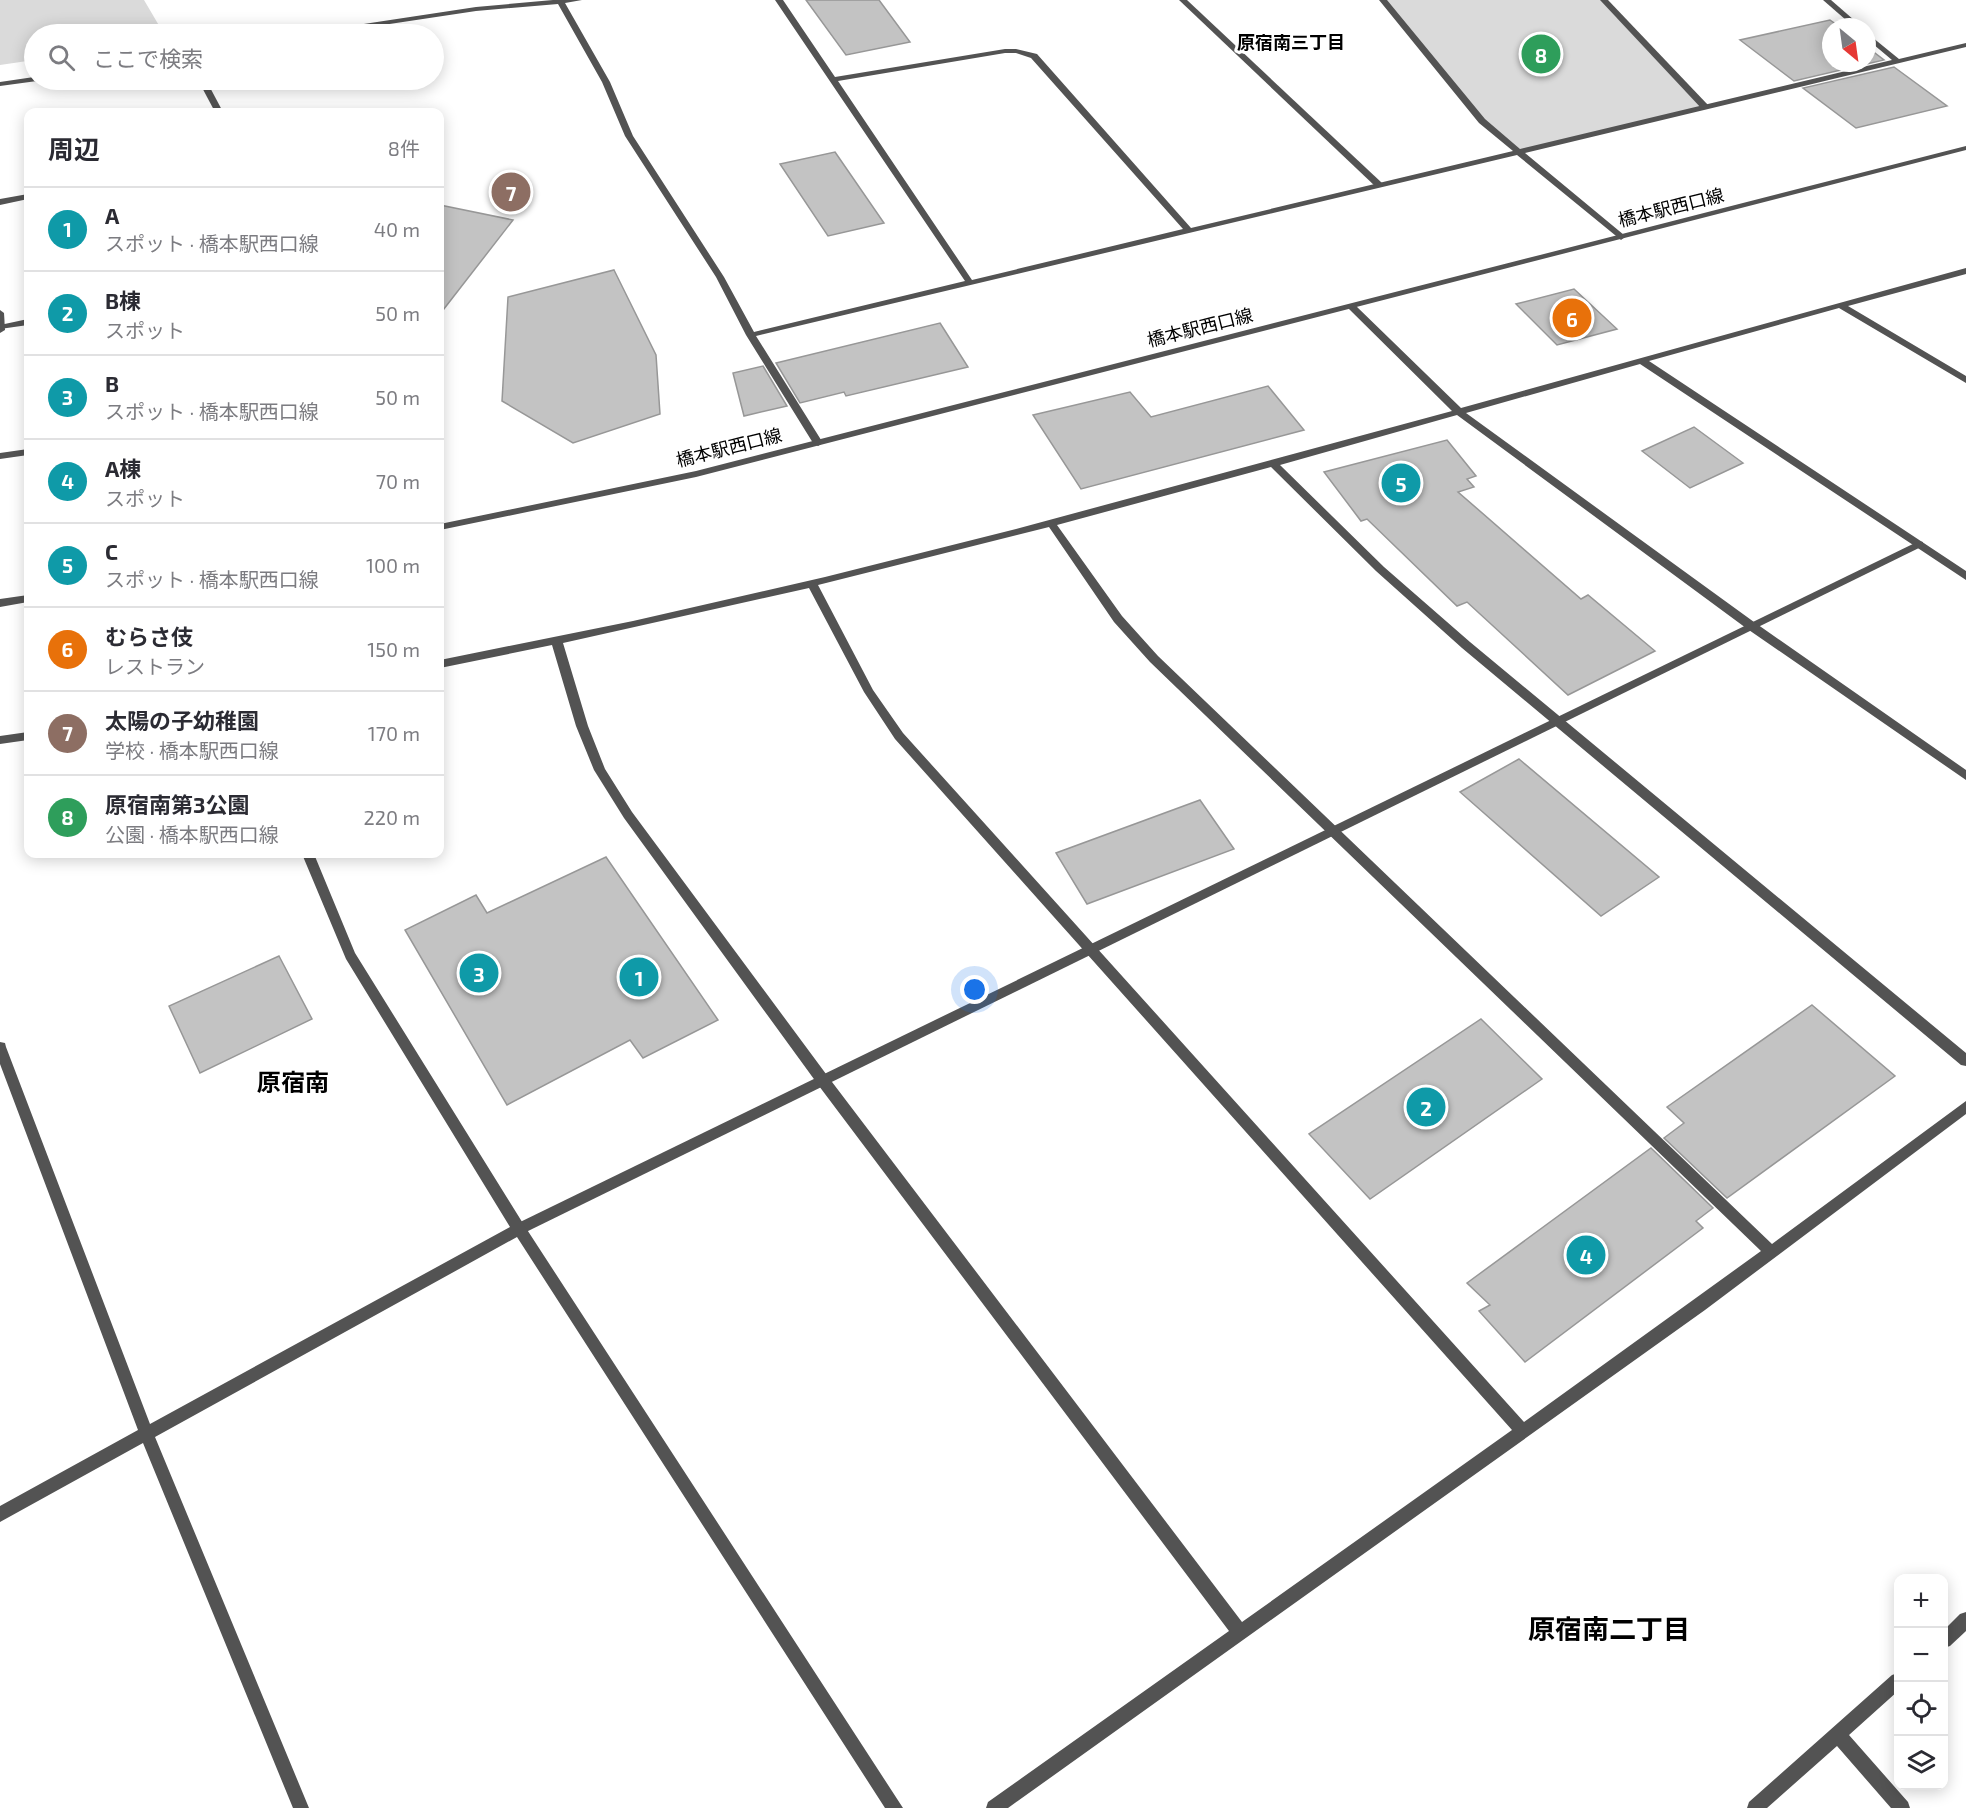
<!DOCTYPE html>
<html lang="ja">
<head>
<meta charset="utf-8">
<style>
  body { margin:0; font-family:"Exo 2","Noto Sans JP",sans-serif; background:#f7f7f7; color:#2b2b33 }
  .controls { position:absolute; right:18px; bottom:18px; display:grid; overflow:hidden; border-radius:12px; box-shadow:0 3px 15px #0003 }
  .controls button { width:54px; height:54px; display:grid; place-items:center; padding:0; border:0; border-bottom:2px solid #e1e1e2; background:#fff; color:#2b2b33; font:30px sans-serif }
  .compass { position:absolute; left:1822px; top:18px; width:54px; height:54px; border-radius:50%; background:#fff; box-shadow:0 3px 15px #0003; rotate:151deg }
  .you { position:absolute; left:975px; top:990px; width:21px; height:21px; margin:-15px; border:4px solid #fff; border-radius:50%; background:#1a73e8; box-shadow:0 0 0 9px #1a73e833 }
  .badge { display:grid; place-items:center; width:39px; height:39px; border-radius:50%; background:#d93025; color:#fff; font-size:20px; font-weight:700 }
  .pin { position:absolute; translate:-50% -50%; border:3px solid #fff; box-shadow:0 2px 6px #0006 }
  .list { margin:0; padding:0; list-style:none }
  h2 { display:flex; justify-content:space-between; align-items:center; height:78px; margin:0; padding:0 24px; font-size:26px }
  h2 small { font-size:20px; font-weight:400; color:#7c7c81 }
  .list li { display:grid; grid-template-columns:39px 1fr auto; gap:18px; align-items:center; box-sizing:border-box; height:84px; padding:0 24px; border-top:2px solid #e1e1e2 }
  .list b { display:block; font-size:22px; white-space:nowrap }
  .list p { margin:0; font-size:20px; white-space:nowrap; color:#7c7c81 }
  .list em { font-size:20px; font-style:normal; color:#7c7c81 }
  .icon { flex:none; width:33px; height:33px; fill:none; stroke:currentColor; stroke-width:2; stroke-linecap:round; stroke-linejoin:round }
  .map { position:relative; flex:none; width:1966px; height:1808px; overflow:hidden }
  .search { position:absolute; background:#fff; box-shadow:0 3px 15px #0003; left:24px; top:24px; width:420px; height:66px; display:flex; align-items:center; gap:15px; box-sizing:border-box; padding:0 21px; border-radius:33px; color:#7c7c81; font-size:22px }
  .panel { position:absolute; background:#fff; box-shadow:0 3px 15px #0003; left:24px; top:108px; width:420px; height:750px; border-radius:12px }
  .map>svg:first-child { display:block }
  .green { fill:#dadada }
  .building { fill:#c3c3c3; stroke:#979797; stroke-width:1.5 }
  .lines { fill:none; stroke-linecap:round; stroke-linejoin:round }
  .service { fill:#535353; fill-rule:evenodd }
  .minor { fill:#535353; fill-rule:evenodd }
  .tertiary { fill:#535353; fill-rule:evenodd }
  .labels { text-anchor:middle; stroke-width:6; stroke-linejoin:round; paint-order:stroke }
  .far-neighbourhood-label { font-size:18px; font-weight:bold; fill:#000; stroke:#fff }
  .far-street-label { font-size:18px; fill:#000; stroke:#fff }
  .quarter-label { font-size:24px; font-weight:bold; fill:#000; stroke:#fff }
  .near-neighbourhood-label { font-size:27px; font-weight:bold; fill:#000; stroke:#fff }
</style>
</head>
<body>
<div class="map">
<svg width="1966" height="1808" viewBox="0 0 1966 1808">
  <rect width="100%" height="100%" fill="#fff"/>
  <g class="green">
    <path d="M 0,0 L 144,0 L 164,34 L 34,34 L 34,60 L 0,65 Z"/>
    <path d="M 1383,0 L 1604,0 L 1705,107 L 1519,152 L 1482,121 Z"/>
  </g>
  <g class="building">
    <path d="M 806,0 L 879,0 L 910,42 L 846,55 Z"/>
    <path d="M 1830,20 L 1840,27 L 1831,27 L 1831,63 L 1867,63 L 1867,47 L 1884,60 L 1794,81 L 1740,40 Z"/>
    <path d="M 1894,67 L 1947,106 L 1856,128 L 1803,88 Z"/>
    <path d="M 835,152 L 884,223 L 828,236 L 780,164 Z"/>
    <path d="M 440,205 L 513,220 L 440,314 Z"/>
    <path d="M 614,270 L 656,355 L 660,414 L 573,443 L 502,401 L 508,297 Z"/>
    <path d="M 1574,289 L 1617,329 L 1557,345 L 1516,304 Z"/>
    <path d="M 940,323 L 968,367 L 846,396 L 844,392 L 800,403 L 776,363 Z"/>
    <path d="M 763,366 L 787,406 L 744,416 L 733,373 Z"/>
    <path d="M 1268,386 L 1304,430 L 1081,489 L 1033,415 L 1130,392 L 1151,417 Z"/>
    <path d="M 1694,427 L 1743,463 L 1690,488 L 1642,451 Z"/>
    <path d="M 1447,440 L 1476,476 L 1467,479 L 1474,487 L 1458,492 L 1581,599 L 1588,595 L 1655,651 L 1568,695 L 1467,602 L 1457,606 L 1367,519 L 1361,521 L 1324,472 Z"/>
    <path d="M 1519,759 L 1659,877 L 1601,916 L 1460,792 Z"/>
    <path d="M 1200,800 L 1234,849 L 1087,904 L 1056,853 Z"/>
    <path d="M 606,857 L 718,1020 L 643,1058 L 630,1040 L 507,1105 L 405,930 L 476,895 L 487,913 Z"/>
    <path d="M 279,956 L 312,1019 L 200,1073 L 169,1006 Z"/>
    <path d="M 1812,1005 L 1895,1076 L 1727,1198 L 1664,1138 L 1684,1123 L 1667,1107 Z"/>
    <path d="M 1481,1019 L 1542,1079 L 1370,1199 L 1309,1134 Z"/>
    <path d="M 1651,1148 L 1713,1208 L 1696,1221 L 1703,1228 L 1525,1362 L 1479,1311 L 1490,1305 L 1467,1283 Z"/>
  </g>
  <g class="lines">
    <g class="service">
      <path d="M 1179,0 L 1187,0 L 1382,183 L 1382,187 L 1376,187 Z"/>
      <path d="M 1600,0 L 1608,0 L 1708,105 L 1708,109 L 1702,109 Z"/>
      <path d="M 28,319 L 28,325 L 0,329 L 0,325 Z"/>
      <path d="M 1919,541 L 1923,542 L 1923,546 L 524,1233 L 519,1235 L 514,1233 L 512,1229 L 514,1225 Z"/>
    </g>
    <g class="minor">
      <path d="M 553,0 L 582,0 L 565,3 L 610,82 L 633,136 L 724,277 L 754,332 L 965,281 L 775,0 L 783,0 L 835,77 L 1005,49 L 1016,49 L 1037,54 L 1191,228 L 1513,151 L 1479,123 L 1379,0 L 1387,0 L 1485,119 L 1520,149 L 1892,60 L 1867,39 L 1867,33 L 1899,59 L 1966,43 L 1966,47 L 1525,153 L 1624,235 L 1625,237 L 1621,240 L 1517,155 L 756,336 L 823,443 L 818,446 L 813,443 L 746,335 L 716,277 L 625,136 L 602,82 L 558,4 L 476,11 L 323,34 L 307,34 L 311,32 L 476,7 ZM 1005,53 L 1016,53 L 1031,58 L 1183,229 L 972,280 L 838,81 Z"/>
      <path d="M 1823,0 L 1831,0 L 1862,27 L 1854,27 Z"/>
      <path d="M 34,77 L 37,81 L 0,86 L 0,82 Z"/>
      <path d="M 198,80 L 206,80 L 223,112 L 215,112 Z"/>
      <path d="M 28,194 L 28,199 L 0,205 L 0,199 Z"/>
      <path d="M 1966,268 L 1966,274 L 1848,306 L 1966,376 L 1966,383 L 1839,308 L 1649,361 L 1966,571 L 1966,580 L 1640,364 L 1466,413 L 1754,622 L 1966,770 L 1966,780 L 1746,628 L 1457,415 L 1280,465 L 1384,567 L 1470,642 L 1966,1053 L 1966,1066 L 1961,1065 L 1462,648 L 1376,571 L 1271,467 L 1057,525 L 1122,616 L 1158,656 L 1772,1244 L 1966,1101 L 1966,1114 L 1705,1310 L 1008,1808 L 986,1808 L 988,1802 L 1229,1631 L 819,1086 L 624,818 L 594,770 L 576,726 L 552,645 L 440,668 L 440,660 L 633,621 L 825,577 L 1016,529 L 1452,411 L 1349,309 L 1349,305 L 1355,305 L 1461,408 ZM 1049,527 L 1114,622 L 1150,662 L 1761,1251 L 1524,1422 L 903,733 L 873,690 L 818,585 ZM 809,588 L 864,692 L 895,739 L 1512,1430 L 1242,1622 L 829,1078 L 632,812 L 605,769 L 588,726 L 563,643 Z"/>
      <path d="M 0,310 L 4,313 L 5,330 L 0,333 Z"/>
      <path d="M 28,449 L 28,455 L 0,459 L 0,453 Z"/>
      <path d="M 28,732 L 28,740 L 0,744 L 0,736 Z"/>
      <path d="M 302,854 L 314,854 L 355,953 L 524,1225 L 903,1808 L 885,1808 L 517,1237 L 155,1437 L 309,1808 L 293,1808 L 143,1443 L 0,1522 L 0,1506 L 138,1430 L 0,1064 L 0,1042 L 5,1043 L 6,1047 L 150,1424 L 510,1227 L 346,959 Z"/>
      <path d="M 1966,1612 L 1966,1631 L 1950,1646 L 1944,1648 L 1944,1630 L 1960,1614 Z"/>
      <path d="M 1898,1673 L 1898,1691 L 1849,1735 L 1908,1802 L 1910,1808 L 1891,1808 L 1837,1746 L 1767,1808 L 1747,1808 L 1749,1802 L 1892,1675 Z"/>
    </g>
    <g class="tertiary">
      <path d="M 1966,146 L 1966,150 L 696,477 L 440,530 L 440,524 L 696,471 Z"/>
      <path d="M 28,595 L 28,602 L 0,607 L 0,599 Z"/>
    </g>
  </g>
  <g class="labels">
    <g class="far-neighbourhood-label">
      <text x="1291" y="49">原宿南三丁目</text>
    </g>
    <g class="far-street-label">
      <text transform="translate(1671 208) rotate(-14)" y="6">橋本駅西口線</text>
      <text transform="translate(1200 328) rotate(-14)" y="6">橋本駅西口線</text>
      <text transform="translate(729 448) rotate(-14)" y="6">橋本駅西口線</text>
    </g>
    <g class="quarter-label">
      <text x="293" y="1091">原宿南</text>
    </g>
    <g class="near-neighbourhood-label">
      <text x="1609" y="1639">原宿南二丁目</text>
    </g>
  </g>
</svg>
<div class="controls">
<button>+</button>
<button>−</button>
<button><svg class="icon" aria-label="locate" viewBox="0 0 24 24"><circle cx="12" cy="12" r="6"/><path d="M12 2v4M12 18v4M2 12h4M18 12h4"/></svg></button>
<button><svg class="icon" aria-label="layers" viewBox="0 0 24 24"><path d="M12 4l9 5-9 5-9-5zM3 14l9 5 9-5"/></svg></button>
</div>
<svg class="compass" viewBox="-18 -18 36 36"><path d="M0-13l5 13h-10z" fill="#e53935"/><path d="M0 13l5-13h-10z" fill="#7c7c81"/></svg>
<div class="you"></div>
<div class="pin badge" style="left:639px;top:977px;background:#0f9aa8">1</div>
<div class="pin badge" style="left:1426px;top:1107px;background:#0f9aa8">2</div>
<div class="pin badge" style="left:479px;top:973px;background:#0f9aa8">3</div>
<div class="pin badge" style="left:1586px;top:1255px;background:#0f9aa8">4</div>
<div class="pin badge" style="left:1401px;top:483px;background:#0f9aa8">5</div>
<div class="pin badge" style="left:1572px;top:318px;background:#e8710a">6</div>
<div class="pin badge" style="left:511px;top:192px;background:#8d6e63">7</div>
<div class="pin badge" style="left:1541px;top:54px;background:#2e9e5b">8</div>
<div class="search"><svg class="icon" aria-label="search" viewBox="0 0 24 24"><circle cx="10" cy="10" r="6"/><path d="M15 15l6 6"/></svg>ここで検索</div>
<section class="panel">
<h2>周辺<small>8件</small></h2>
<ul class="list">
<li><span class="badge" style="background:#0f9aa8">1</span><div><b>A</b><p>スポット · 橋本駅西口線</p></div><em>40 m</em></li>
<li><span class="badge" style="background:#0f9aa8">2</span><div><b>B棟</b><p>スポット</p></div><em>50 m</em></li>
<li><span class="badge" style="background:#0f9aa8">3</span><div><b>B</b><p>スポット · 橋本駅西口線</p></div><em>50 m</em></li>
<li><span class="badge" style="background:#0f9aa8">4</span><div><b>A棟</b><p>スポット</p></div><em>70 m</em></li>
<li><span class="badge" style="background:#0f9aa8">5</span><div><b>C</b><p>スポット · 橋本駅西口線</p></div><em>100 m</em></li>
<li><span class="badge" style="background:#e8710a">6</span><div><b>むらさ伎</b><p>レストラン</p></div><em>150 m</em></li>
<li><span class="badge" style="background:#8d6e63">7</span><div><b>太陽の子幼稚園</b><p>学校 · 橋本駅西口線</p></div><em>170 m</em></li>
<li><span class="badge" style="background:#2e9e5b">8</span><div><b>原宿南第3公園</b><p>公園 · 橋本駅西口線</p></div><em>220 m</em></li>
</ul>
</section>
</div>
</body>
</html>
